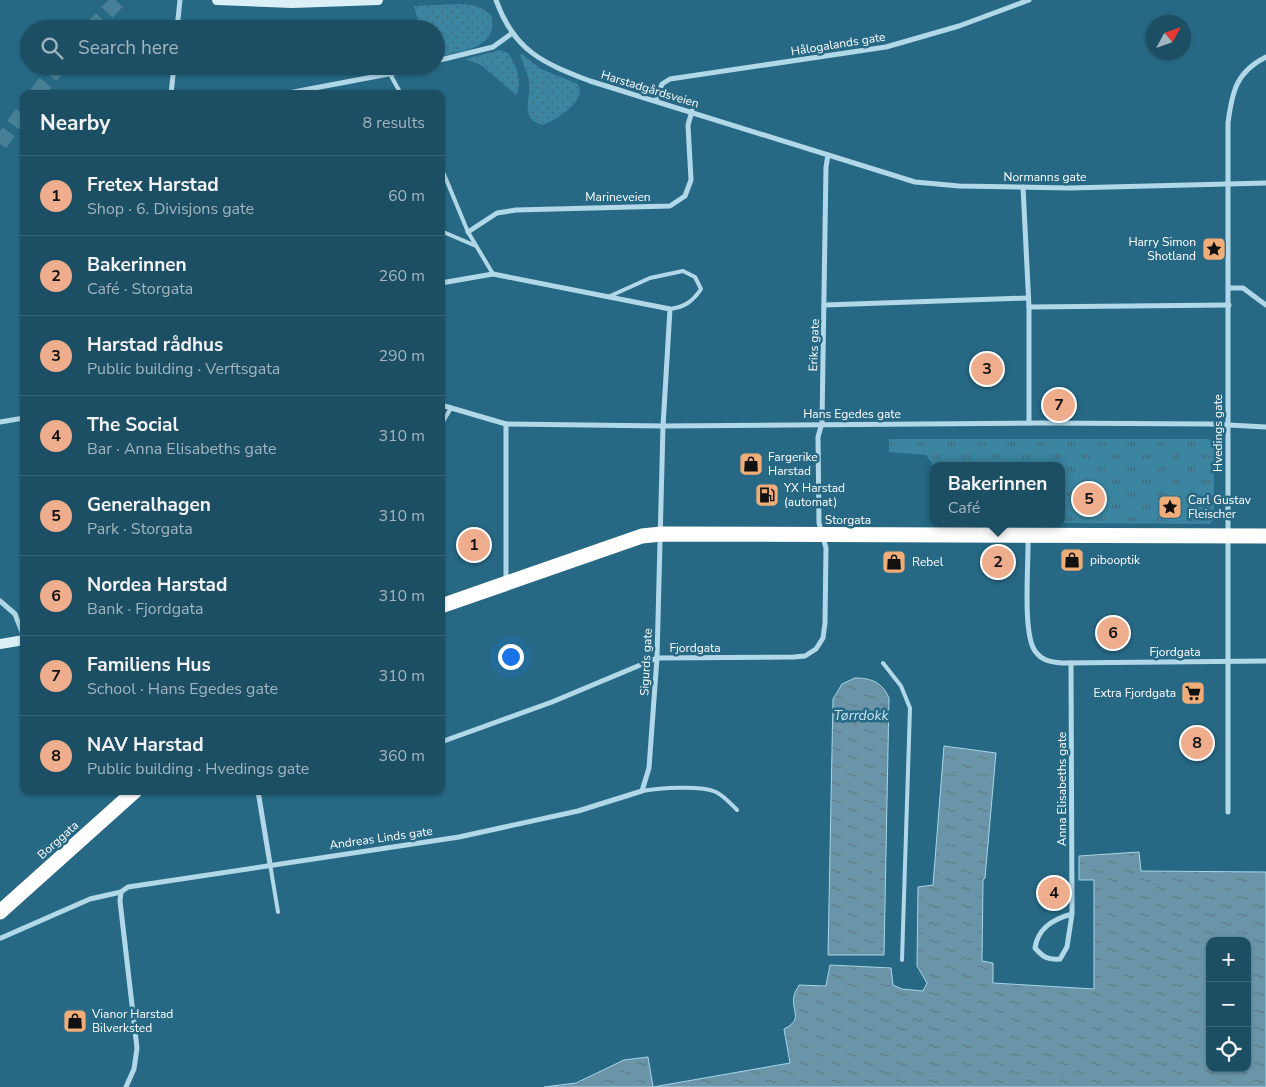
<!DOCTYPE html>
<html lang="en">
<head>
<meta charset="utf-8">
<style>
  body { margin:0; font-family:"Nunito Sans",sans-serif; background:#25566a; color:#f1f3f6 }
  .controls { position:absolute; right:15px; bottom:15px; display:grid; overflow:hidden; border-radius:10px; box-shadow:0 1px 4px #0004 }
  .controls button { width:45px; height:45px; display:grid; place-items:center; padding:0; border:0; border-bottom:1px solid #3b6678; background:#1d4f64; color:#f1f3f6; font:25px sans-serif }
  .compass { position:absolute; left:1146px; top:15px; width:45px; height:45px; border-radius:50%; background:#1d4f64; box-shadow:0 1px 4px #0004; rotate:50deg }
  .you { position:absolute; left:510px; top:656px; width:18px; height:18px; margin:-12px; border:4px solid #fff; border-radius:50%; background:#1a73e8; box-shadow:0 0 0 8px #1a73e833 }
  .badge { display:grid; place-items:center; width:32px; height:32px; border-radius:50%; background:#eead8d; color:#111; font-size:16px; font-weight:700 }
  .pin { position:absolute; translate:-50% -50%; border:2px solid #fff; box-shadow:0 1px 5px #0006 }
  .popup { position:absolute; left:930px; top:462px; width:135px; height:65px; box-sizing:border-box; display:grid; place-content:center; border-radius:10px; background:#1d4f64; filter:drop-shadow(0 1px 4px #0005); font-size:16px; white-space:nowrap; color:#a0b5bf }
  .popup b { font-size:19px; color:#f1f3f6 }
  .popup::after { content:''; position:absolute; left:50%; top:100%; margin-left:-10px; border:10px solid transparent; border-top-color:#1d4f64 }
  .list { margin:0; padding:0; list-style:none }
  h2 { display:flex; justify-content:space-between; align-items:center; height:65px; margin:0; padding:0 20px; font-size:21px }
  h2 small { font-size:16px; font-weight:400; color:#a0b5bf }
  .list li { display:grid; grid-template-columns:32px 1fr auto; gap:15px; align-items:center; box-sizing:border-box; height:80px; padding:0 20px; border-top:1px solid #3b6678 }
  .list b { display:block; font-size:19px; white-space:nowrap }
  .list p { margin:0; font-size:16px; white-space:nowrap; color:#a0b5bf }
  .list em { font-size:16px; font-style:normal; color:#a0b5bf }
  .icon { flex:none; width:28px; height:28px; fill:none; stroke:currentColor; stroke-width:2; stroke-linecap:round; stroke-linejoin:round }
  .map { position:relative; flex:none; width:1266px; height:1087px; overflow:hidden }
  .search { position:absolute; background:#1d4f64; box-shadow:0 1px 4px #0004; left:20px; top:20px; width:425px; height:55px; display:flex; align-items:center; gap:12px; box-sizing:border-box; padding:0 18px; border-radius:28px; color:#a0b5bf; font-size:19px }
  .panel { position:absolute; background:#1d4f64; box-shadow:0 1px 4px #0004; left:20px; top:90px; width:425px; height:705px; border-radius:10px }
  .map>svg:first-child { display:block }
  .grass { fill:url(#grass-dots) }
  .park { fill:url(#park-tufts) }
  .water { fill:url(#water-ripples); stroke:#a6d6e8; fill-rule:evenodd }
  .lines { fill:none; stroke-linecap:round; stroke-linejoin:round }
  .highway-tunnel { stroke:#478097; stroke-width:15; stroke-dasharray:15 8; stroke-linecap:butt }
  .lane { stroke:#b1d8e8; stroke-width:4 }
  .street { stroke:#b1d8e8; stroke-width:5 }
  .secondary { stroke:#dbeff7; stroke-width:10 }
  .highway { stroke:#fff; stroke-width:15 }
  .labels { text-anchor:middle; stroke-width:5; stroke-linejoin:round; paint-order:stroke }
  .street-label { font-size:12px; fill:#fff; stroke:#276985 }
  .poi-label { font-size:12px; fill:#fff; stroke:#276985; text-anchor:start }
  .water-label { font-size:14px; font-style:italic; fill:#c4e4f1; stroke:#276985 }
</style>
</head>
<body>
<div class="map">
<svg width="1266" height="1087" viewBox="0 0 1266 1087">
  <defs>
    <pattern id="grass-dots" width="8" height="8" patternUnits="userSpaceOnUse" patternTransform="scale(1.25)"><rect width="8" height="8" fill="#3b85a1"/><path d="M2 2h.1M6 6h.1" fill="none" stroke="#436b7b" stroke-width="1.8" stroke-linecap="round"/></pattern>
    <pattern id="park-tufts" width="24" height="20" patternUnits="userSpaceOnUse" patternTransform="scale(1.25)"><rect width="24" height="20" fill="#3b85a1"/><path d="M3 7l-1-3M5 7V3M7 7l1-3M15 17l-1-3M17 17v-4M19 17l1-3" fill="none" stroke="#436b7b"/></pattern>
    <pattern id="water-ripples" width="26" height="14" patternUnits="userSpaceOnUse" patternTransform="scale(1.25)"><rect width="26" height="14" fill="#6a95a8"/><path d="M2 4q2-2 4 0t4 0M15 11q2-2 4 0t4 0" fill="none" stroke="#607b88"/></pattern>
  </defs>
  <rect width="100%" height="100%" fill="#276985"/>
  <g class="grass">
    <path d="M 460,4 C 475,5 482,6 492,17 C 497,50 460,51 436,57 L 436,29 L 420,29 L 414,6 Z"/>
    <path d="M 500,50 L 508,53 C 516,65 523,82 516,95 L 481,65 L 465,59 Z"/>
    <path d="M 522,54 L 541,69 L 578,84 C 588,101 556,120 543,125 C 519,119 531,100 529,82 C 528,73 523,64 520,55 Z"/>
  </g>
  <path class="park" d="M 889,439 L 1209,439 L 1214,444 L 1214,518 L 1210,524 L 1062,523 L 1062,466 L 934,466 L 934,480 L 932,480 L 932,463 L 926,455 L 889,452 Z"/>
  <g class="water">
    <path d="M 855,678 C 871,678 882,682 889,698 L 884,955 L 828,955 L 833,699 L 842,684 Z"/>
    <path d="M 944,746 L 996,753 L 985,878 L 983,880 L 982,961 L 993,963 L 993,983 L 1094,989 L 1094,880 L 1079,880 L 1079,856 L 1139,852 L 1141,871 L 1266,872 L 1266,1087 L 544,1087 L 576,1083 L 624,1060 L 648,1057 L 653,1087 L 790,1063 L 784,1029 C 804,1019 791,1012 794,996 C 794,993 798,988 799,985 L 826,986 L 830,965 L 891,968 L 893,985 L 902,989 L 923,991 L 927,983 L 917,966 L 918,887 L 933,885 ZM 1210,941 L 1247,941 L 1247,1068 L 1210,1068 Z"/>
  </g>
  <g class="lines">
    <g class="highway-tunnel">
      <path d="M 91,29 L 119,0"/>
      <path d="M 36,94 L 59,66"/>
      <path d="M 0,144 L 24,110"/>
    </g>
    <g class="lane">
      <path d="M 390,74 L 401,94"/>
      <path d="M 441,167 L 468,232 L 493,274"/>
      <path d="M 441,231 L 476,246"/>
      <path d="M 608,297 L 650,278 L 683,271 L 695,277 L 701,289 C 693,301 685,307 670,309"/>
      <path d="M 441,425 L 451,408"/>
      <path d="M 883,663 L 901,686 L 910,708 L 902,960"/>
      <path d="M 642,791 C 659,788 701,785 716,792 C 724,796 730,803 737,810"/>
      <path d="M 270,864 L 278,912"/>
    </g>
    <g class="street">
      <path d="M 496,0 C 514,51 543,63 590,81 L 915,182 L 959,186 L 1070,188 L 1266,183"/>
      <path d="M 177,29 L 180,0"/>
      <path d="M 436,61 L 493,47 L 511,34"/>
      <path d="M 171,94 L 174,66"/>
      <path d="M 283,94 L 399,72 L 419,66"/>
      <path d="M 656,100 L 662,84 L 670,79 L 886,47 L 959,26 L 1029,0"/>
      <path d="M 1023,187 L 1029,307 L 1029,423"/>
      <path d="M 468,232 L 497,213 L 516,210 L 670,206 L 685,196 L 691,180 L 688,125 L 692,111"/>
      <path d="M 1229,288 L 1243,288 L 1266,305"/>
      <path d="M 825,305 L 1028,298"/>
      <path d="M 1029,307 L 1229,305"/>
      <path d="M 441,405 L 506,424 L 663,426 L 1042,423 L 1210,424 L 1266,427"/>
      <path d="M 0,422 L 24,418"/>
      <path d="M 506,424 L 506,582"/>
      <path d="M 1028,536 C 1029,561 1022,633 1035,651 C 1042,661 1051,662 1062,663 L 1266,661"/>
      <path d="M 0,601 L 15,614 L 24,637"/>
      <path d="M 1071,663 L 1072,914 L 1067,947 L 1060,959 C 1047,960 1043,957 1035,948 C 1038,928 1053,919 1072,914"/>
      <path d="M 441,742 L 552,702 L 657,658 L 794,657 L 805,656 L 816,649 L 823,638 L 825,623 L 826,548 L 819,523 L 818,437 L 822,423 L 826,167 L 828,155"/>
      <path d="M 258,791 L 270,864"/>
      <path d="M 1228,812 L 1228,123 C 1232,92 1236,72 1266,57"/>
      <path d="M 1,938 L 90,899 L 121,892"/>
      <path d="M 126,1087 L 134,1069 L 137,1048 L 120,901 L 121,892 L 128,887 L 459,837 L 578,811 L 642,791 L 649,768 L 657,658 L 663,426 L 670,309 L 493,274 L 441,283"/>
    </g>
    <g class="secondary">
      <path d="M 217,0 L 292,3 L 378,0"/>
      <path d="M 0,644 L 24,640"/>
    </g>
    <g class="highway">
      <path d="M 441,606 L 642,536 L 661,534 L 1266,536"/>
      <path d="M 0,912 L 135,791"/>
    </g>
  </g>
  <defs>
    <g id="sight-square" transform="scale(1.25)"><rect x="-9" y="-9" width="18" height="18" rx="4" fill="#f0ad77" stroke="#276985"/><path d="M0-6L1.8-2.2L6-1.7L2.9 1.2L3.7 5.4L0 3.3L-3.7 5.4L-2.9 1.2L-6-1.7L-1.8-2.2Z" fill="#111"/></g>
    <g id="shop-square" transform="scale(1.25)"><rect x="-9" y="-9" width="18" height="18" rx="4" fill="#f0ad77" stroke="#276985"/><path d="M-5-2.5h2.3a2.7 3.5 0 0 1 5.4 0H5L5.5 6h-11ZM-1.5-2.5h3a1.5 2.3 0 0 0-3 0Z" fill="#111"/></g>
    <g id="fuel-square" transform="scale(1.25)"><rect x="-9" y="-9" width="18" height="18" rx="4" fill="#f0ad77" stroke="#276985"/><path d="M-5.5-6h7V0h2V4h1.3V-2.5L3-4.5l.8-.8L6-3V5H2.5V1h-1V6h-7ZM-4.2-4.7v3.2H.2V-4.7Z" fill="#111"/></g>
    <g id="supermarket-square" transform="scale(1.25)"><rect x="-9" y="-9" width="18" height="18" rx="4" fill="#f0ad77" stroke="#276985"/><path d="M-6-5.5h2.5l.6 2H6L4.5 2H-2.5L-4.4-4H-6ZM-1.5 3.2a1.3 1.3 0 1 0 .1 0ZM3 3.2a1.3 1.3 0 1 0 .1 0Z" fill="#111"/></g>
  </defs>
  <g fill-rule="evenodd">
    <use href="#sight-square" x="1214" y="249"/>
    <use href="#shop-square" x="751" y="464"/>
    <use href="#fuel-square" x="767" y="495"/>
    <use href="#sight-square" x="1170" y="507"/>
    <use href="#shop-square" x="1072" y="560"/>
    <use href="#shop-square" x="894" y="562"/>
    <use href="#supermarket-square" x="1193" y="693"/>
    <use href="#shop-square" x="75" y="1021"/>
  </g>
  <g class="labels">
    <g class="street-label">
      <text transform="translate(838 44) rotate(-9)" y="4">Hålogalands gate</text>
      <text transform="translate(650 89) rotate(17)" y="4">Harstadgårdsveien</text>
      <text x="1045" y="181">Normanns gate</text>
      <text x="618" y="201">Marineveien</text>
      <text transform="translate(814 345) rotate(-88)" y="4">Eriks gate</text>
      <text x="852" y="418">Hans Egedes gate</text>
      <text transform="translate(1218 433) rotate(-90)" y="4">Hvedings gate</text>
      <text x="848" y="524">Storgata</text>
      <text x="695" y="652">Fjordgata</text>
      <text x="1175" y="656">Fjordgata</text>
      <text transform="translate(646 662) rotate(-87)" y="4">Sigurds gate</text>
      <text transform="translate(1062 789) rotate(-90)" y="4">Anna Elisabeths gate</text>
      <text transform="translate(381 838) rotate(-8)" y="4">Andreas Linds gate</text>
      <text transform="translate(58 840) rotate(-42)" y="4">Borggata</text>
    </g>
    <g class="poi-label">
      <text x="1196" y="246" text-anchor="end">Harry Simon<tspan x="1196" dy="14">Shotland</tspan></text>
      <text x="768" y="461">Fargerike<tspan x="768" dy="14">Harstad</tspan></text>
      <text x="784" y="492">YX Harstad<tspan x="784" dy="14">(automat)</tspan></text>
      <text x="1188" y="504">Carl Gustav<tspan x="1188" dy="14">Fleischer</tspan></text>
      <text x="1090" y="564">pibooptik</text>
      <text x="912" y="566">Rebel</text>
      <text x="1176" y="697" text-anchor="end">Extra Fjordgata</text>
      <text x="92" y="1018">Vianor Harstad<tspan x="92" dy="14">Bilverksted</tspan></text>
    </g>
    <g class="water-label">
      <text x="861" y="720">Tørrdokk</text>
    </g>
  </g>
</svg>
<div class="controls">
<button>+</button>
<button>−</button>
<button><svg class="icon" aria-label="locate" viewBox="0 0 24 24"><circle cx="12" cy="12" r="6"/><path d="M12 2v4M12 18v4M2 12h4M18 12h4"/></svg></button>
</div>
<svg class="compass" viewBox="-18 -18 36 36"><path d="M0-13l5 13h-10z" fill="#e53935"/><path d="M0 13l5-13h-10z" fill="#a0b5bf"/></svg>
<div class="you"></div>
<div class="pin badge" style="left:474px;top:545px">1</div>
<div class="pin badge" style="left:998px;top:562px">2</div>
<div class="popup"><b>Bakerinnen</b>Café</div>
<div class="pin badge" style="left:987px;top:369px">3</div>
<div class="pin badge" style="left:1054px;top:893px">4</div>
<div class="pin badge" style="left:1089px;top:499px">5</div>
<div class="pin badge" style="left:1113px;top:633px">6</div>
<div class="pin badge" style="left:1059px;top:405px">7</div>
<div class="pin badge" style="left:1197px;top:743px">8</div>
<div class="search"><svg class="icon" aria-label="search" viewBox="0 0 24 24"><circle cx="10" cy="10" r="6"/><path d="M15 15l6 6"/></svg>Search here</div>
<section class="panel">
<h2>Nearby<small>8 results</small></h2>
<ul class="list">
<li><span class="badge">1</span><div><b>Fretex Harstad</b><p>Shop · 6. Divisjons gate</p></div><em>60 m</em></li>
<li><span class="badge">2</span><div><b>Bakerinnen</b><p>Café · Storgata</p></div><em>260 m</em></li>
<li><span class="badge">3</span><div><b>Harstad rådhus</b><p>Public building · Verftsgata</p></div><em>290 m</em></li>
<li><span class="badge">4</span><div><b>The Social</b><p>Bar · Anna Elisabeths gate</p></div><em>310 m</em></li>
<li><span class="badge">5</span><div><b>Generalhagen</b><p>Park · Storgata</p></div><em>310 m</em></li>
<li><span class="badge">6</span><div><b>Nordea Harstad</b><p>Bank · Fjordgata</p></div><em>310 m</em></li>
<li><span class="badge">7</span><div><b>Familiens Hus</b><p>School · Hans Egedes gate</p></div><em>310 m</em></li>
<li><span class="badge">8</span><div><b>NAV Harstad</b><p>Public building · Hvedings gate</p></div><em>360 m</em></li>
</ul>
</section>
</div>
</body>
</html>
